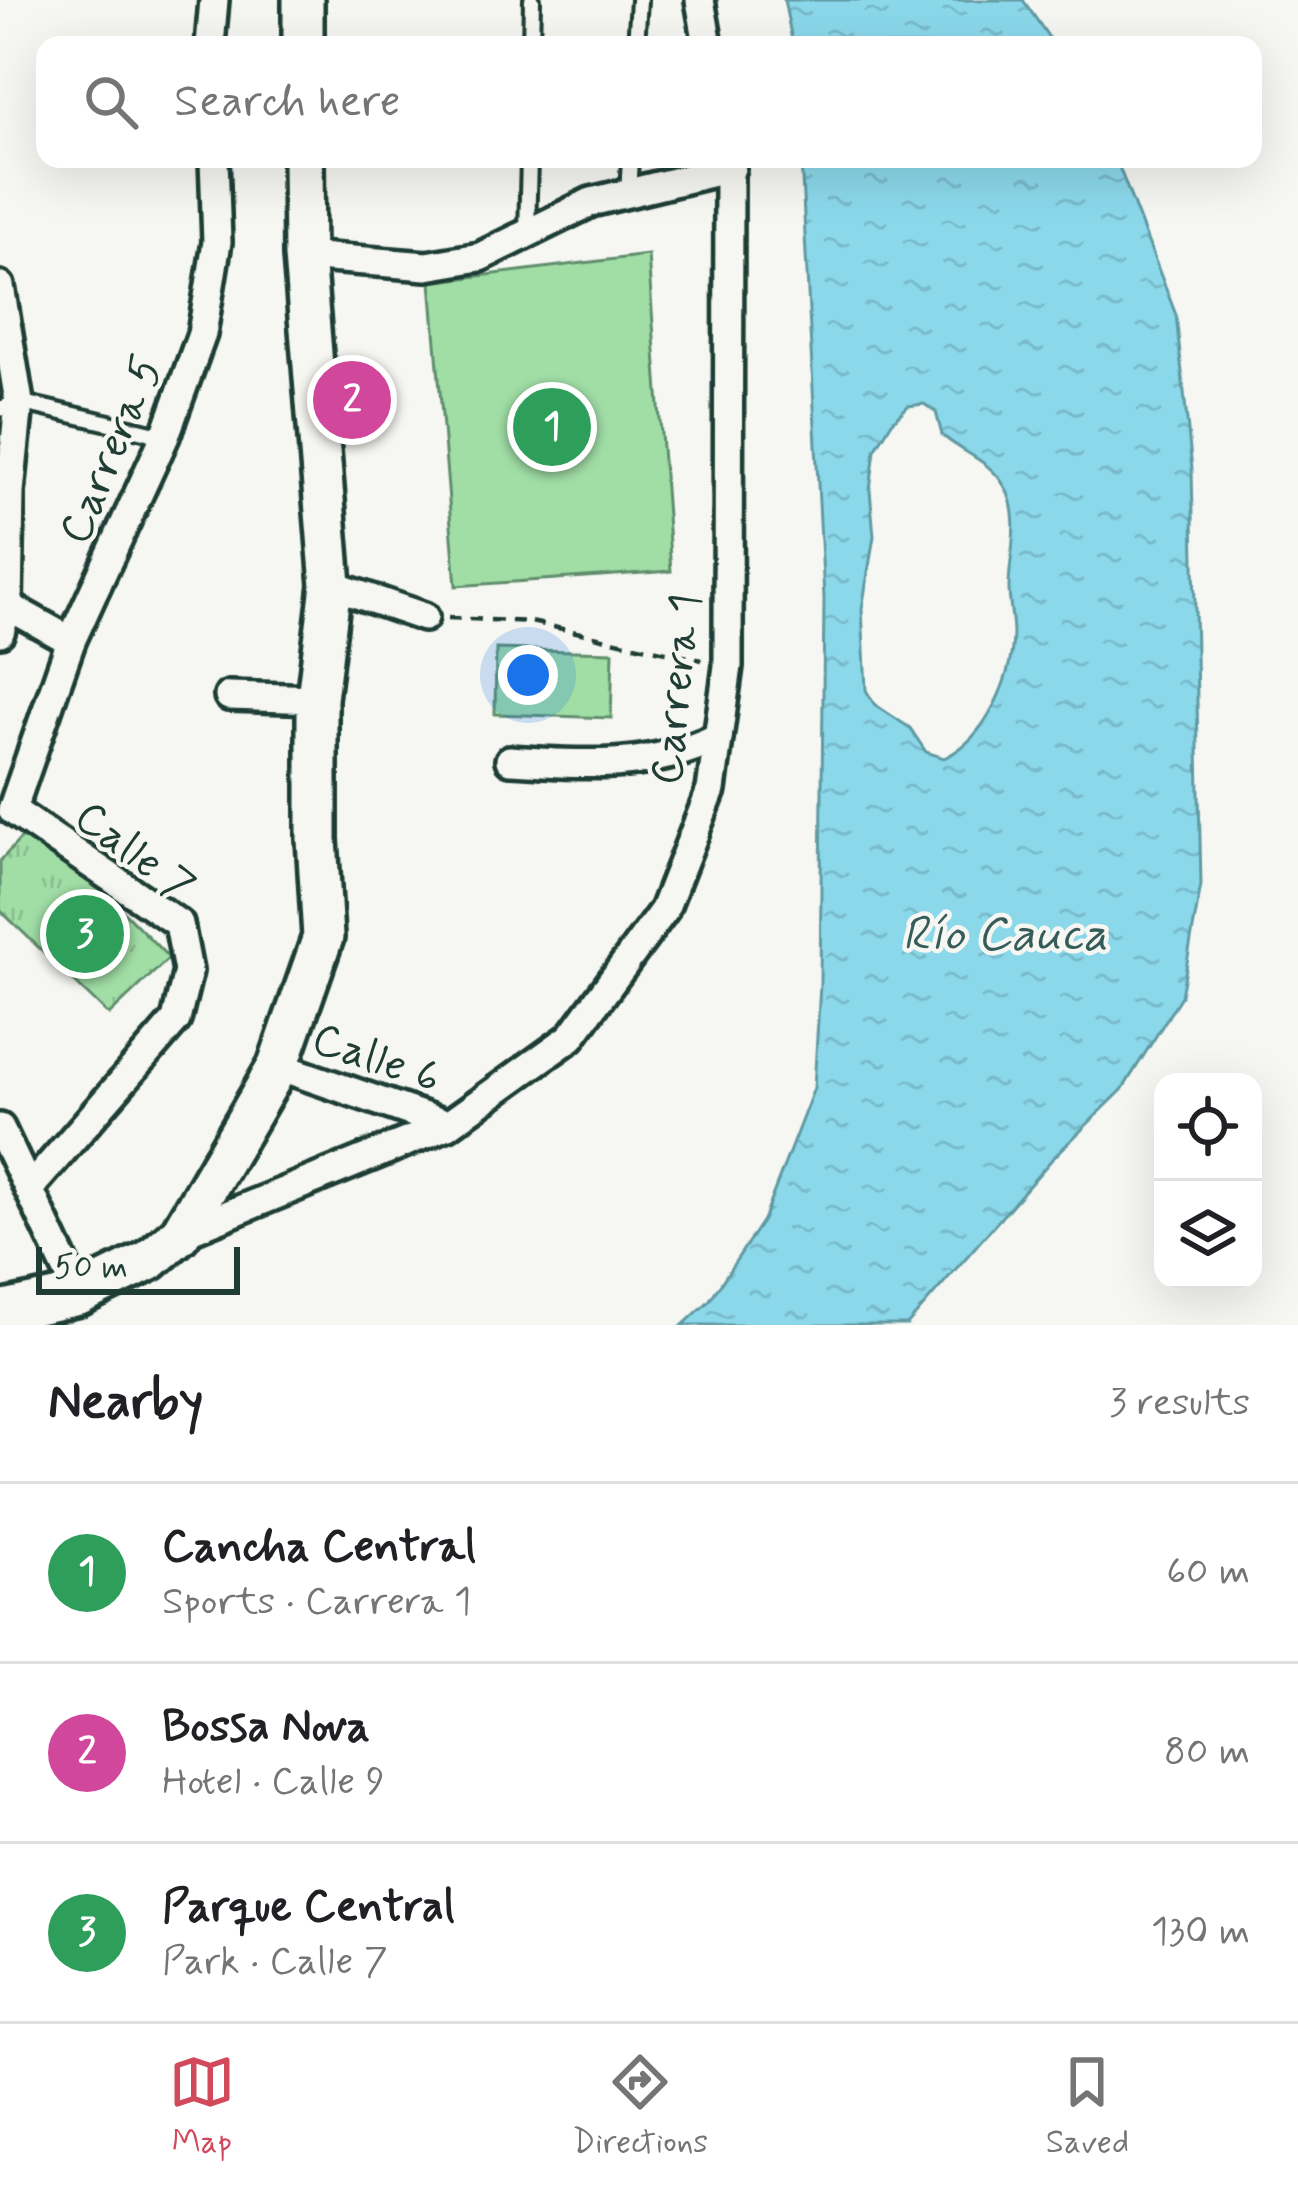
<!DOCTYPE html>
<html lang="en">
<head>
<meta charset="utf-8">
<style>
  body { margin:0; font-family:Mynerve,sans-serif; background:#f2f2f2; color:#202124 }
  .controls { position:absolute; right:36px; bottom:36px; display:grid; overflow:hidden; border-radius:24px; box-shadow:0 12px 48px #0002 }
  .controls button { width:108px; height:108px; display:grid; place-items:center; padding:0; border:0; border-bottom:3px solid #e0e0e0; background:#fff; color:#202124; font:60px sans-serif }
  .scale { position:absolute; left:36px; bottom:30px; width:204px; box-sizing:border-box; padding-left:12px; border:6px solid #1f3d34; border-top:0; font-size:33px; line-height:42px; white-space:nowrap; color:#1f3d34; -webkit-text-stroke:9px #f6f6f2; paint-order:stroke }
  .you { position:absolute; left:528px; top:675px; width:42px; height:42px; margin:-30px; border:9px solid #fff; border-radius:50%; background:#1a73e8; box-shadow:0 0 0 18px #1a73e833 }
  .badge { display:grid; place-items:center; width:78px; height:78px; border-radius:50%; background:#d1495b; color:#fff; font-size:39px; font-weight:700 }
  .pin { position:absolute; translate:-50% -50%; border:6px solid #fff; box-shadow:0 3px 12px #0006 }
  .list { margin:0; padding:0; list-style:none }
  h2 { display:flex; justify-content:space-between; align-items:center; height:156px; margin:0; padding:0 48px; font-size:51px }
  h2 small { font-size:39px; font-weight:400; color:#757577 }
  .list li { display:grid; grid-template-columns:78px 1fr auto; gap:36px; align-items:center; box-sizing:border-box; height:180px; padding:0 48px; border-top:3px solid #e0e0e0 }
  .list b { display:block; font-size:45px; white-space:nowrap }
  .list p { margin:0; font-size:39px; white-space:nowrap; color:#757577 }
  .list em { font-size:39px; font-style:normal; color:#757577 }
  .icon { flex:none; width:66px; height:66px; fill:none; stroke:currentColor; stroke-width:2; stroke-linecap:round; stroke-linejoin:round }
  .map { position:relative; flex:none; width:1298px; height:1325px; overflow:hidden }
  .search { position:absolute; background:#fff; box-shadow:0 12px 48px #0002; left:36px; right:36px; top:36px; height:132px; display:flex; align-items:center; gap:30px; box-sizing:border-box; padding:0 42px; border-radius:24px; color:#757577; font-size:45px }
  .sheet { height:696px; background:#fff }
  nav { display:flex; justify-content:space-around; align-items:center; box-sizing:border-box; height:168px; border-top:3px solid #e0e0e0; background:#fff; font-size:33px; color:#757577 }
  nav a { display:grid; justify-items:center; gap:6px }
  nav .on { color:#d1495b }
  .map>svg:first-child { display:block }
  .grass { fill:url(#grass-tufts); stroke:#608e6d; stroke-width:3 }
  .pitch { fill:#a1dea6; stroke:#608e6d; stroke-width:3 }
  .water { fill:url(#water-ripples); stroke:#609aa2; stroke-width:3; fill-rule:evenodd }
  .lines { fill:none; stroke-linecap:round; stroke-linejoin:round }
  .lane-casing { stroke:#1f3d34; stroke-width:22 }
  .street-casing { stroke:#1f3d34; stroke-width:36 }
  .secondary-casing { stroke:#1f3d34; stroke-width:48 }
  .path { stroke:#1f3d34; stroke-width:4.5; stroke-dasharray:12 9; stroke-linecap:butt }
  .lane { stroke:#f6f6f2; stroke-width:14 }
  .street { stroke:#f6f6f2; stroke-width:27 }
  .secondary { stroke:#f6f6f2; stroke-width:39 }
  .labels { text-anchor:middle; stroke-width:9; stroke-linejoin:round; paint-order:stroke }
  .street-label { font-size:45px; fill:#1f3d34; stroke:#f6f6f2 }
  .water-label { font-size:48px; font-style:italic; fill:#355c59; stroke:#f6f6f2 }
</style>
</head>
<body>
<div class="map">
<svg width="1298" height="1325" viewBox="0 0 1298 1325">
  <defs>
    <pattern id="grass-tufts" width="24" height="20" patternUnits="userSpaceOnUse" patternTransform="scale(3)"><rect width="24" height="20" fill="#a1dea6"/><path d="M3 7l-1-3M5 7V3M7 7l1-3M15 17l-1-3M17 17v-4M19 17l1-3" fill="none" stroke="#8abf90"/></pattern>
    <pattern id="water-ripples" width="26" height="14" patternUnits="userSpaceOnUse" patternTransform="scale(3)"><rect width="26" height="14" fill="#8bd8eb"/><path d="M2 4q2-2 4 0t4 0M15 11q2-2 4 0t4 0" fill="none" stroke="#78baca"/></pattern>
  </defs>
  <rect width="100%" height="100%" fill="#f6f6f2"/>
  <filter id="ink" filterUnits="userSpaceOnUse"><feTurbulence type="fractalNoise" baseFrequency=".00833" numOctaves="2"/><feDisplacementMap in="SourceGraphic" scale="24" xChannelSelector="R" yChannelSelector="G"/><feConvolveMatrix kernelMatrix="1 2 1 2 8 2 1 2 1" color-interpolation-filters="sRGB"/></filter>
  <g filter="url(#ink)">
    <path class="grass" d="M 36,822 L 169,958 L 109,1015 L 0,910 L 0,861 Z"/>
    <g class="pitch">
      <path d="M 648,255 L 671,571 L 456,586 L 431,282 Z"/>
      <path d="M 496,649 L 613,652 L 611,718 L 495,714 Z"/>
    </g>
    <g class="water">
      <path d="M 784,0 L 1023,0 L 1054,45 L 793,45 Z"/>
      <path d="M 801,159 L 1116,159 L 1176,315 L 1192,469 L 1201,885 L 1181,996 L 1122,1090 L 1053,1158 L 907,1325 L 683,1325 L 709,1301 L 763,1220 L 814,1088 L 820,985 L 824,598 ZM 924,404 L 936,412 L 942,435 C 964,454 990,460 1005,487 C 1022,518 1009,555 1009,588 C 1009,603 1013,619 1013,634 C 1012,679 986,739 944,758 L 926,752 L 910,728 L 874,704 L 866,690 L 862,609 L 874,536 L 870,490 L 875,450 L 892,422 L 908,406 Z"/>
    </g>
    <g class="lines">
      <g class="lane-casing">
        <g id="lane">
          <path d="M 531,45 L 532,0"/>
          <path d="M 636,45 L 639,0"/>
          <path d="M 628,193 L 630,159"/>
          <path d="M 527,232 L 529,159"/>
          <path d="M 0,409 L 19,402 L 165,436"/>
        </g>
      </g>
      <g class="street-casing">
        <g id="street">
          <path d="M 700,0 L 708,45"/>
          <path d="M 210,45 L 214,0"/>
          <path d="M 304,256 L 427,266 L 480,257 L 591,202 L 731,168"/>
          <path d="M 0,286 L 19,402 L 10,492 L 8,606 L 0,632"/>
          <path d="M 331,585 L 424,617"/>
          <path d="M 8,606 L 71,641"/>
          <path d="M 229,696 L 317,699"/>
          <path d="M 510,760 C 583,765 651,770 718,737"/>
          <path d="M 278,1066 L 448,1125"/>
          <path d="M 0,1128 L 79,1295"/>
          <path d="M 29,1189 L 176,1020 L 188,971 L 179,924 L 12,810 L 71,641 L 165,436 L 202,334 L 217,242 L 214,159"/>
          <path d="M 180,1234 L 448,1125 L 571,1037 L 664,910 L 711,790 L 728,666 L 729,159"/>
        </g>
      </g>
      <g class="secondary-casing">
        <g id="secondary">
          <path d="M 303,0 L 303,45"/>
          <path d="M 0,1312 L 79,1295 L 150,1260 L 180,1234 L 278,1066 L 323,937 L 317,839 L 317,699 L 331,585 L 304,256 L 303,159"/>
        </g>
      </g>
      <path class="path" d="M 448,618 L 531,622 L 702,660"/>
      <use href="#lane" class="lane"/>
      <use href="#street" class="street"/>
      <use href="#secondary" class="secondary"/>
    </g>
  </g>
  <g class="labels">
    <g class="street-label">
      <text transform="translate(109 449) rotate(-67)" y="16">Carrera 5</text>
      <text transform="translate(674 689) rotate(-84)" y="16">Carrera 1</text>
      <text transform="translate(136 850) rotate(37)" y="16">Calle 7</text>
      <text transform="translate(377 1056) rotate(19)" y="16">Calle 6</text>
    </g>
    <g class="water-label">
      <text x="1005" y="949">Río Cauca</text>
    </g>
  </g>
</svg>
<div class="controls">
<button><svg class="icon" aria-label="locate" viewBox="0 0 24 24"><circle cx="12" cy="12" r="6"/><path d="M12 2v4M12 18v4M2 12h4M18 12h4"/></svg></button>
<button><svg class="icon" aria-label="layers" viewBox="0 0 24 24"><path d="M12 4l9 5-9 5-9-5zM3 14l9 5 9-5"/></svg></button>
</div>
<div class="scale">50 m</div>
<div class="you"></div>
<div class="pin badge" style="left:552px;top:427px;background:#2e9e5b">1</div>
<div class="pin badge" style="left:352px;top:400px;background:#d1479c">2</div>
<div class="pin badge" style="left:85px;top:934px;background:#2e9e5b">3</div>
<div class="search"><svg class="icon" aria-label="search" viewBox="0 0 24 24"><circle cx="10" cy="10" r="6"/><path d="M15 15l6 6"/></svg>Search here</div>
</div>
<section class="sheet">
<h2>Nearby<small>3 results</small></h2>
<ul class="list">
<li><span class="badge" style="background:#2e9e5b">1</span><div><b>Cancha Central</b><p>Sports · Carrera 1</p></div><em>60 m</em></li>
<li><span class="badge" style="background:#d1479c">2</span><div><b>Bossa Nova</b><p>Hotel · Calle 9</p></div><em>80 m</em></li>
<li><span class="badge" style="background:#2e9e5b">3</span><div><b>Parque Central</b><p>Park · Calle 7</p></div><em>130 m</em></li>
</ul>
</section>
<nav>
<a class="on"><svg class="icon" aria-label="map" viewBox="0 0 24 24"><path d="M3 6l6-2 6 2 6-2v14l-6 2-6-2-6 2zM9 4v14M15 6v14"/></svg>Map</a>
<a><svg class="icon" aria-label="directions" viewBox="0 0 24 24"><path d="M12 3l9 9-9 9-9-9zM9 14v-3h6M13 9l2 2-2 2"/></svg>Directions</a>
<a><svg class="icon" aria-label="saved" viewBox="0 0 24 24"><path d="M7 4h10v16l-5-4-5 4z"/></svg>Saved</a>
</nav>
</body>
</html>
